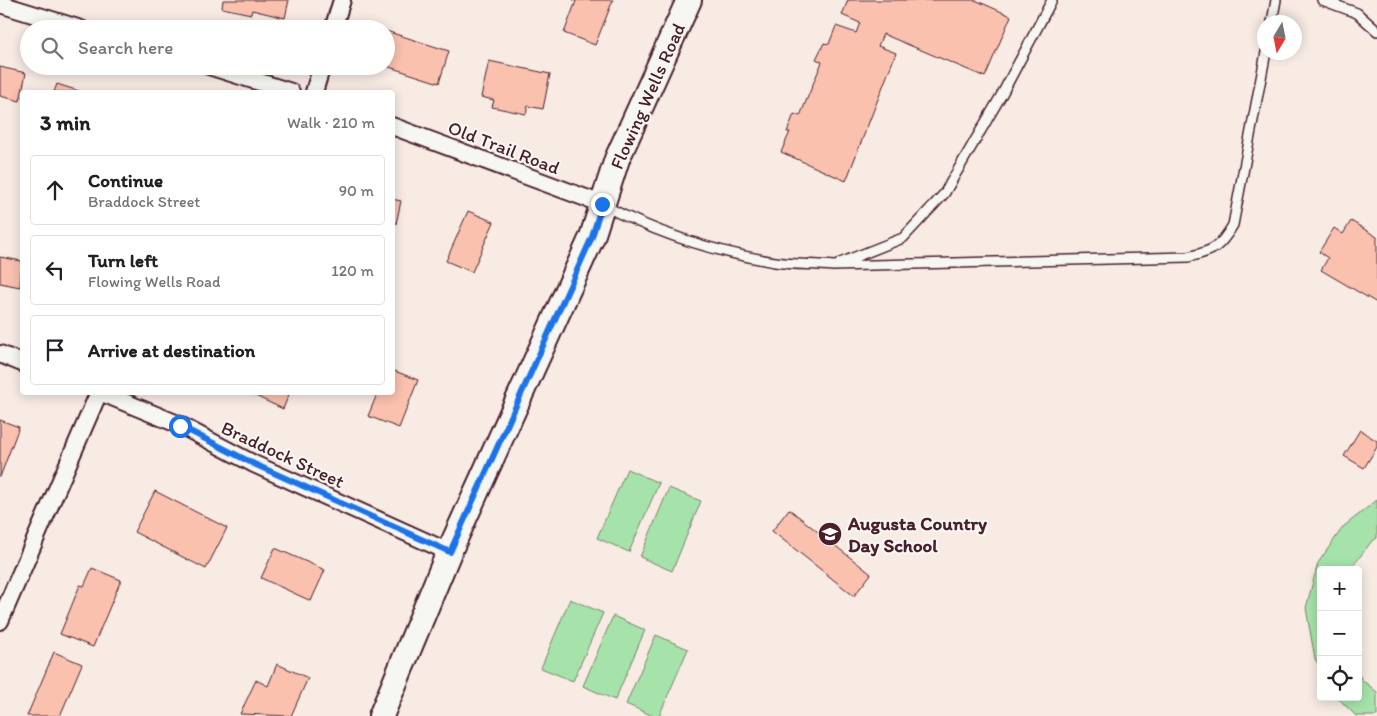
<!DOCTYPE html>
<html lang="en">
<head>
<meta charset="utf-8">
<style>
  body { margin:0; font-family:Itim,sans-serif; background:#f6f6f6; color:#202124 }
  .controls { position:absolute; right:15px; bottom:15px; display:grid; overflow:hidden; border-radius:5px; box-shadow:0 2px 12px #0003 }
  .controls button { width:45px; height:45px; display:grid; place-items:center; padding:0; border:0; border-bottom:1px solid #e0e0e0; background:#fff; color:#202124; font:25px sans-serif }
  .compass { position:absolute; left:1257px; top:15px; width:45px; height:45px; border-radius:50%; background:#fff; box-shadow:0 2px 12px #0003; rotate:190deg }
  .stop { position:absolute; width:15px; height:15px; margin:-11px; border:4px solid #1a73e8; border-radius:50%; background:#fff }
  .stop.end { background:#1a73e8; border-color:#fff; box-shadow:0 1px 5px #0008 }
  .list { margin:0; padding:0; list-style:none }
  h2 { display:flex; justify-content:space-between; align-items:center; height:65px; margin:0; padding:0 20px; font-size:21px }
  h2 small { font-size:16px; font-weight:400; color:#757577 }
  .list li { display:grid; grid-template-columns:32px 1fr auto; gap:15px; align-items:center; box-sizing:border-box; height:70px; margin:0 10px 10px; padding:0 10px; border:1px solid #e0e0e0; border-radius:5px }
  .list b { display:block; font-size:19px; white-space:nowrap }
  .list p { margin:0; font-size:16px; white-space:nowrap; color:#757577 }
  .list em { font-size:16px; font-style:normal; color:#757577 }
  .icon { flex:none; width:28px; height:28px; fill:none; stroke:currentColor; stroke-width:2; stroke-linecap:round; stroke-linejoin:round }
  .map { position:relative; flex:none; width:1377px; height:716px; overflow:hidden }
  .search { position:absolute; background:#fff; box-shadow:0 2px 12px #0003; left:20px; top:20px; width:375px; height:55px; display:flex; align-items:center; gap:12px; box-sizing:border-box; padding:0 18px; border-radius:28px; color:#757577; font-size:19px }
  .panel { position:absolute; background:#fff; box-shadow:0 2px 12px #0003; left:20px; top:90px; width:375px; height:305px; border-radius:5px }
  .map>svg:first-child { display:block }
  .green { fill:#a6e3aa; stroke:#78816a }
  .building { fill:#f9c1ae; stroke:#4a1f2b }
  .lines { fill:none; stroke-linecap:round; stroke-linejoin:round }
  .service-casing { stroke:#4a1f2b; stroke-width:12 }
  .minor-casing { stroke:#4a1f2b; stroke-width:20 }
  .secondary-casing { stroke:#4a1f2b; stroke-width:28 }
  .service { stroke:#f6f6f2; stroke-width:9 }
  .minor { stroke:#f6f6f2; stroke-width:16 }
  .secondary { stroke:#f6f6f2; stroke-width:24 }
  .route { stroke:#1a73e8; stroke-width:6 }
  .labels { text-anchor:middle; stroke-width:4.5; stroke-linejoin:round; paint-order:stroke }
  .street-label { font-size:19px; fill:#4a1f2b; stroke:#f6f6f2 }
  .poi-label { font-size:19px; font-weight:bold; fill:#4a1f2b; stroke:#f6f6f2; text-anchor:start }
</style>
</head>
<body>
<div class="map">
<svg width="1377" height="716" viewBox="0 0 1377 716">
  <rect width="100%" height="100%" fill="#f7ebe4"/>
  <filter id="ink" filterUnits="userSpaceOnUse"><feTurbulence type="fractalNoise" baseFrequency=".02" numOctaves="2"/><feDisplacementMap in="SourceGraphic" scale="10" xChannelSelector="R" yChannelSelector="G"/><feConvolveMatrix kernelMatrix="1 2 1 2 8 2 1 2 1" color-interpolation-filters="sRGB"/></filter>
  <g filter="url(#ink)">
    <g class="green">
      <path d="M 627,469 L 659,483 L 629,552 L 597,538 Z"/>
      <path d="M 669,488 L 701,501 L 672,571 L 640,557 Z"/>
      <path d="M 1377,500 L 1377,538 L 1371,542 L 1350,570 L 1321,570 L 1321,669 L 1315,659 L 1306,608 L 1318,563 L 1343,527 Z"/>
      <path d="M 570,599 L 603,613 L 573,681 L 541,668 Z"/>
      <path d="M 613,616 L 645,630 L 615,700 L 583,686 Z"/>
      <path d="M 656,635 L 688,649 L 659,716 L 653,716 L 626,704 Z"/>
      <path d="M 1358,673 L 1362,680 L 1377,692 L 1377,716 L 1356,716 L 1337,697 L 1358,697 Z"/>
    </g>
    <g class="building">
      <path d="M 223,0 L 289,0 L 285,18 L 252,10 L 251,14 L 222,8 Z"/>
      <path d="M 573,0 L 613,0 L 595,45 L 564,33 L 576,1 Z"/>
      <path d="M 848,0 L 975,0 L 1011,16 L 985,77 L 883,34 L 878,46 L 896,53 L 846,181 L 781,152 L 790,132 L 787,132 L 794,114 L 800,116 L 822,62 L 816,59 L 824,43 L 829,44 L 836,26 L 856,33 L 860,23 L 842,15 Z"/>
      <path d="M 386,31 L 449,51 L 439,83 L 386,66 Z"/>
      <path d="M 489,61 L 550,74 L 543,109 L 528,106 L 526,114 L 492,107 L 494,100 L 481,97 Z"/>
      <path d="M 0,67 L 26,73 L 20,101 L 0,96 Z"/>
      <path d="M 57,84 L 82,92 L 54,92 Z"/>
      <path d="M 392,199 L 401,201 L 396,224 L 392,223 Z"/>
      <path d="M 468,211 L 494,222 L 472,272 L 446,261 Z"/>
      <path d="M 1351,221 L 1377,237 L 1377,303 L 1321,270 L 1328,258 L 1319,252 L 1334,228 L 1343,234 Z"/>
      <path d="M 0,257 L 22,261 L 20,287 L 0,283 Z"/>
      <path d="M 392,370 L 418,380 L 399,428 L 368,416 L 378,392 L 392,392 Z"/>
      <path d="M 247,392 L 290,392 L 283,409 Z"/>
      <path d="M 0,420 L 19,427 L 0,477 Z"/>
      <path d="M 1360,430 L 1377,441 L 1377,447 L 1364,468 L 1344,456 Z"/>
      <path d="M 155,491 L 227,528 L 206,569 L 134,532 Z"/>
      <path d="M 789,509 L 871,574 L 854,596 L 772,531 Z"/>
      <path d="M 275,548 L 325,570 L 311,601 L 261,578 Z"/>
      <path d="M 92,568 L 121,580 L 93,647 L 60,634 L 80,585 L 84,586 Z"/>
      <path d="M 54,652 L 82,664 L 60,716 L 27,716 Z"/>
      <path d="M 277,664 L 308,678 L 291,716 L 240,714 L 256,680 L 268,686 Z"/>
    </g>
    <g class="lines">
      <g class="service-casing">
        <g id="service">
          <path d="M 1322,0 L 1357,13 L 1377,31"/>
          <path d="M 1272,22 L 1276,0"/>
          <path d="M 603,205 C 656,233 716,252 775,262 C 794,265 814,264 833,266 L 1188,257 C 1214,251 1220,247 1233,225 L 1266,52"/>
          <path d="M 840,263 L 903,238 L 944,194 L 1002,94 L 1052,0"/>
        </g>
      </g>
      <g class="minor-casing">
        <g id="minor">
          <path d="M 0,4 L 81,29"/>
          <path d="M 333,29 L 342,0"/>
          <path d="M 209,66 L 291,92"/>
          <path d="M 314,92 L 322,66"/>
          <path d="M 392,126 L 602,204"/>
          <path d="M 0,354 L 22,363"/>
          <path d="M 100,392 L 180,425 L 254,464 L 449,552"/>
          <path d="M 0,621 L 99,392"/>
        </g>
      </g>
      <g class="secondary-casing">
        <path id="secondary" d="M 381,716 L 449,552 L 592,237 L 617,159 L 689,0"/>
      </g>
      <use href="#service" class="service"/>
      <use href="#minor" class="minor"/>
      <use href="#secondary" class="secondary"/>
    </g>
  </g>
  <g class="lines" filter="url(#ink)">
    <path class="route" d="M 180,426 L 254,464 L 450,552 L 592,237 L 602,204"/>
  </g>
  <defs>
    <g id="school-disc" transform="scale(1.25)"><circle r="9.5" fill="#4a1f2b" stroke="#f6f6f2"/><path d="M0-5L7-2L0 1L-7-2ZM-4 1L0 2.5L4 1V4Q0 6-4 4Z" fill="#fff"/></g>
  </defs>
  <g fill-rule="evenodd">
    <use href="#school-disc" x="830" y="534"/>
  </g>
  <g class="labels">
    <g class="street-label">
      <text transform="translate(647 96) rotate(-66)" y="7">Flowing Wells Road</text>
      <text transform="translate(504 147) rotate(21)" y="7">Old Trail Road</text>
      <text transform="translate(283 454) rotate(25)" y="7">Braddock Street</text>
    </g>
    <g class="poi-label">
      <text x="848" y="530">Augusta Country<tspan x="848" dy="22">Day School</tspan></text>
    </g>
  </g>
</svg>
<div class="controls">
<button>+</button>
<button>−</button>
<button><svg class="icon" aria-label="locate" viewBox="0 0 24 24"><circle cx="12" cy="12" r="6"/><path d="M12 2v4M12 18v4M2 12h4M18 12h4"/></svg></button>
</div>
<svg class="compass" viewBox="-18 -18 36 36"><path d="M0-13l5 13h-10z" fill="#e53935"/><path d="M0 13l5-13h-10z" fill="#757577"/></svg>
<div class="stop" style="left:180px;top:426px"></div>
<div class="stop end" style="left:602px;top:204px"></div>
<div class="search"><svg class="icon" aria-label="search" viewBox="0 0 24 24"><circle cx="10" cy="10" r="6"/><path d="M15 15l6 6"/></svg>Search here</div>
<section class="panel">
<h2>3 min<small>Walk · 210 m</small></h2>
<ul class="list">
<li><svg class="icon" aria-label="ahead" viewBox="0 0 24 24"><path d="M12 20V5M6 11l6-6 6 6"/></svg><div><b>Continue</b><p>Braddock Street</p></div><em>90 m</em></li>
<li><svg class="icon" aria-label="left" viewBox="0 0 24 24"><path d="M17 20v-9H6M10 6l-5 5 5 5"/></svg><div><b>Turn left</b><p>Flowing Wells Road</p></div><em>120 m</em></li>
<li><svg class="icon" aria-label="arrive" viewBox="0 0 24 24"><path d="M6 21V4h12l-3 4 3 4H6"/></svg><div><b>Arrive at destination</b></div></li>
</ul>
</section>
</div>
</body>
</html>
